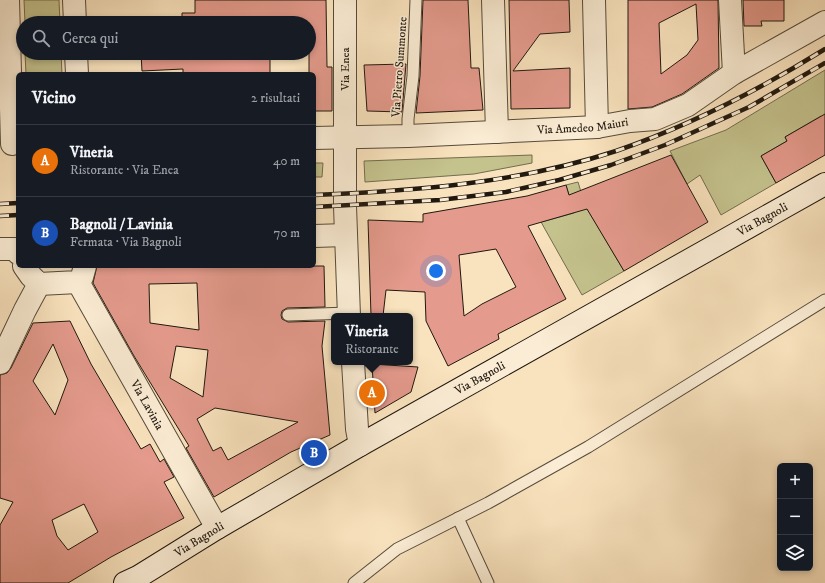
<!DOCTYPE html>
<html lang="it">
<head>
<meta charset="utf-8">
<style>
  body { margin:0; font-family:"IM FELL DW Pica",serif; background:#242831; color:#f1f3f6 }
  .controls { position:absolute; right:12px; bottom:12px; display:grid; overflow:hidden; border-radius:6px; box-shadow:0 2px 6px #0003 }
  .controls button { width:36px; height:36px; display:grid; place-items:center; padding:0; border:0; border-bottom:1px solid #363941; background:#171b24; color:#f1f3f6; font:20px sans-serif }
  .you { position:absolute; left:436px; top:271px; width:14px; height:14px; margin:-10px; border:3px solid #fff; border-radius:50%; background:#1a73e8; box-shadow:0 0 0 6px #1a73e833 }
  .badge { display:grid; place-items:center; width:26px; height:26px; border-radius:50%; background:#c59692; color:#fff; font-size:13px; font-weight:700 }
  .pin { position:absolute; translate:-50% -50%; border:2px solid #fff; box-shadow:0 1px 4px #0006 }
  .popup { position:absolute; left:331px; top:313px; width:82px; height:52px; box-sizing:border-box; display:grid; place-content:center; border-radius:6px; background:#171b24; filter:drop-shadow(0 1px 3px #0005); font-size:13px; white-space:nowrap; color:#9ea1a6 }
  .popup b { font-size:15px; color:#f1f3f6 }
  .popup::after { content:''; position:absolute; left:50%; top:100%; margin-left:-8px; border:8px solid transparent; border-top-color:#171b24 }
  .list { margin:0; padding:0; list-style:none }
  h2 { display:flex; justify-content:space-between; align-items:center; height:52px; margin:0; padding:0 16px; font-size:17px }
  h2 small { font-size:13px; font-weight:400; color:#9ea1a6 }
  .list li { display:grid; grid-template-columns:26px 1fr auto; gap:12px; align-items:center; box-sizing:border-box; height:72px; padding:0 16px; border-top:1px solid #363941 }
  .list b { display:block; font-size:15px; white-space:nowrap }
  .list p { margin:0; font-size:13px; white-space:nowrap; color:#9ea1a6 }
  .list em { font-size:13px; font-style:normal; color:#9ea1a6 }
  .icon { flex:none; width:22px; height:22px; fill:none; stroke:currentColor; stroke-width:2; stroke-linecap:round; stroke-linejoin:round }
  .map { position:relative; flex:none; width:825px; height:583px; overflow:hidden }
  .search { position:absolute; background:#171b24; box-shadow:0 2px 6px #0003; left:16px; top:16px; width:300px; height:44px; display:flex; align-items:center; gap:10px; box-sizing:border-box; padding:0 14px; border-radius:22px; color:#9ea1a6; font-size:15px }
  .panel { position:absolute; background:#171b24; box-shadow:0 2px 6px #0003; left:16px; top:72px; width:300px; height:196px; border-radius:6px }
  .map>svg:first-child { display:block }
  .green { fill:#c4c28d; stroke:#726d4e }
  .building { fill:#e49a8c; stroke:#20180f; fill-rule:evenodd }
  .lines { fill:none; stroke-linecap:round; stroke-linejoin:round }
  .lane-casing { stroke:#564b3b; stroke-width:13 }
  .street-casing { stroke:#564b3b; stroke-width:24 }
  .secondary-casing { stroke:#20180f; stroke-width:24 }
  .lane { stroke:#fbedd5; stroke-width:11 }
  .street { stroke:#fbedd5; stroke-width:22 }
  .secondary { stroke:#fbedd5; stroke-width:22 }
  .rail-casing { stroke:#20180f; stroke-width:4.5 }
  .rail { stroke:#fbedd5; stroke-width:3; stroke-dasharray:9; stroke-linecap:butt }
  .labels { text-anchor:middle; stroke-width:3; stroke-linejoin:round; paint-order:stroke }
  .street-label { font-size:12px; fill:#20180f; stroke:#fbedd5 }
</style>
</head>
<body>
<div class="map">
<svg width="825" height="583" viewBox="0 0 825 583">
  <rect width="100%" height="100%" fill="#f9e3be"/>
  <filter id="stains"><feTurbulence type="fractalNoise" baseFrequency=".005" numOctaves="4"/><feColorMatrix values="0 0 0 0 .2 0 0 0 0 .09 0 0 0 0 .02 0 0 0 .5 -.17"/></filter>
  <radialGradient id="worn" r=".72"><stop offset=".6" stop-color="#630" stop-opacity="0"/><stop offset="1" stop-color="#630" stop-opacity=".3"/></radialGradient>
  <g class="green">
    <path d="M 24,0 L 59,0 L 60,23 L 25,23 Z"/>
    <path d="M 25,53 L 61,53 L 62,74 L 26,74 Z"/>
    <path d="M 825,70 L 825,122 L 821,116 L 785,137 L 787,141 L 761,156 L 776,183 L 721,215 L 700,175 L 687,184 L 670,151 L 726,130 Z"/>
    <path d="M 532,155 L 532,163 L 474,174 L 365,182 L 364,161 Z"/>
    <path d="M 314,163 L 323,163 L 322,177 L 314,177 Z"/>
    <path d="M 578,182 L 585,205 L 624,271 L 582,295 L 541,222 L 574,213 L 566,185 Z"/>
  </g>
  <g class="building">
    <path d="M 195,0 L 326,0 L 327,67 L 332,67 L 332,111 L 314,111 L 314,74 L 309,74 L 309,23 L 140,23 L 139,20 L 182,18 L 182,13 L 195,13 Z"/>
    <path d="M 423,0 L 468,0 L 471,68 L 479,68 L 483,110 L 416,113 L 420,76 Z"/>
    <path d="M 509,0 L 569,0 L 570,32 L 540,34 L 513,71 L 570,68 L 570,108 L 511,109 Z"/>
    <path d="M 628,0 L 718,0 L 719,68 L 682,94 L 652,107 L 628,109 ZM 696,4 L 698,40 L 687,55 L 661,74 L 659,23 Z"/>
    <path d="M 743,0 L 784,0 L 784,21 L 761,21 L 762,26 L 744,26 Z"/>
    <path d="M 141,53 L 270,53 L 270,73 L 183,74 L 183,69 L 142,71 Z"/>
    <path d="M 406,64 L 402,112 L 367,111 L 364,65 Z"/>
    <path d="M 825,114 L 825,155 L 776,183 L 761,156 L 787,141 L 785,137 Z"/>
    <path d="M 671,155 L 708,222 L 624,271 L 587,209 L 528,226 L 566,299 L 498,334 L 499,339 L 448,366 L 426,321 L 425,292 L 386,290 L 383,316 L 371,316 L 368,220 L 423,222 L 423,214 L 527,196 L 566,185 L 569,195 ZM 496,249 L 516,287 L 482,304 L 464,316 L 459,255 Z"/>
    <path d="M 97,266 L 324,266 L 325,307 L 287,308 L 282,311 L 281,315 L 282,319 L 288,322 L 325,321 L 322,346 L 330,435 L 291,452 L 214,497 L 186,448 L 189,446 L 134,356 L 93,283 ZM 197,283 L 199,330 L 150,323 L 149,284 ZM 176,346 L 208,350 L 203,397 L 170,378 ZM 215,408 L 298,422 L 228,460 L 221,447 L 213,451 L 197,419 Z"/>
    <path d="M 70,321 L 91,364 L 141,449 L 150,444 L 160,462 L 164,459 L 174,477 L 164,482 L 184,518 L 111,557 L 68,583 L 0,583 L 0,525 L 13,502 L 0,498 L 0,375 L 7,373 L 11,368 L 33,323 ZM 53,344 L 68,380 L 55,415 L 33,381 ZM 84,504 L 98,532 L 68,550 L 57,536 L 52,520 Z"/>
    <path d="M 372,364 L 418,367 L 411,392 L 375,413 Z"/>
  </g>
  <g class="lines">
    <g class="lane-casing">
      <g id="lane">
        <path d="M 408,136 L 408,119 L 413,76 L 416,0"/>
        <path d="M 288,315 L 349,313"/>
        <path d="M 458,518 L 488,583"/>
        <path d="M 354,583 L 397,549 L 488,503 L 588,447 L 825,300"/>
      </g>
    </g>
    <g class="street-casing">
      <g id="street">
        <path d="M 8,0 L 12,144"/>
        <path d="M 74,0 L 75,23"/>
        <path d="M 345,0 L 345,206 L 349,316"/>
        <path d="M 493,0 L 497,132"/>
        <path d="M 594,0 L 597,127"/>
        <path d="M 730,0 L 734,73"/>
        <path d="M 76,53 L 77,74"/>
        <path id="s1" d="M 314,138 L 408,136 L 597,127 L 630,121 L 655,119 L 688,105 L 734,73 L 825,22"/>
        <path d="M 314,236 L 346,235"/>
        <path d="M 0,249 L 15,249 L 18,253"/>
        <path d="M 24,266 L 31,276 L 39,284 L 78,282 L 82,277 L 85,266"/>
        <path id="s2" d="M 78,282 L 217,528"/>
        <path d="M 353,362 L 357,429 L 360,445"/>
        <path d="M 0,363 L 25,310 L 39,284"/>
      </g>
    </g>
    <g class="secondary-casing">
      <g id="secondary">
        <path id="s3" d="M 125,583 L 138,577 L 217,528 L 360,445 L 825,184"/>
      </g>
    </g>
    <use href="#lane" class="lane"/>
    <use href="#street" class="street"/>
    <use href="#secondary" class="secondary"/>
    <g class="rail-casing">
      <g id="rail">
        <path d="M 314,195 C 415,191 519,183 616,151 C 689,126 759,90 825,49"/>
        <path d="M 0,204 L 18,203"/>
        <path d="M 314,207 L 440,200 L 506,192 L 559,180 L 611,165 L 665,145 L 749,107 L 825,63"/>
        <path d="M 0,216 L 18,215"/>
      </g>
    </g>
    <use href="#rail" class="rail"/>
  </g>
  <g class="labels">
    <g class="street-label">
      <text transform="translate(399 67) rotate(-86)" y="4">Via Pietro Summonte</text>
      <text transform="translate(345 69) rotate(-90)" y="4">Via Enea</text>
      <text dy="4" stroke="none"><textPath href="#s1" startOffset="269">Via Amedeo Maiuri</textPath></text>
      <text dy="4" stroke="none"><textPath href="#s3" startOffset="734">Via Bagnoli</textPath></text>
      <text dy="4" stroke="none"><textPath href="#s3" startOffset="410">Via Bagnoli</textPath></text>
      <text dy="4" stroke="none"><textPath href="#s2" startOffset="141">Via Lavinia</textPath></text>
      <text dy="4" stroke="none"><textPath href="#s3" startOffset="86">Via Bagnoli</textPath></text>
    </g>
  </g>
  <rect width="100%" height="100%" filter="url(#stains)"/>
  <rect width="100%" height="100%" fill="url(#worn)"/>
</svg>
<div class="controls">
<button>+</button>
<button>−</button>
<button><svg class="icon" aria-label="layers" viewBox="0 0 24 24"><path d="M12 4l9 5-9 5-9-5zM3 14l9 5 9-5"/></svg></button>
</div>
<div class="you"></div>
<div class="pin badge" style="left:372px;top:393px;background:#e8710a">A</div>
<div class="popup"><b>Vineria</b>Ristorante</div>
<div class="pin badge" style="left:314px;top:453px;background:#1a4fb4">B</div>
<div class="search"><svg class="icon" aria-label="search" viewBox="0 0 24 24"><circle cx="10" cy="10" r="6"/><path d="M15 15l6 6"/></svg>Cerca qui</div>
<section class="panel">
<h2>Vicino<small>2 risultati</small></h2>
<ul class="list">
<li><span class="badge" style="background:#e8710a">A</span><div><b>Vineria</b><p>Ristorante · Via Enea</p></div><em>40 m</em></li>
<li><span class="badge" style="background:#1a4fb4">B</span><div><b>Bagnoli / Lavinia</b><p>Fermata · Via Bagnoli</p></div><em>70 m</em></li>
</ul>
</section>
</div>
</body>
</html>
